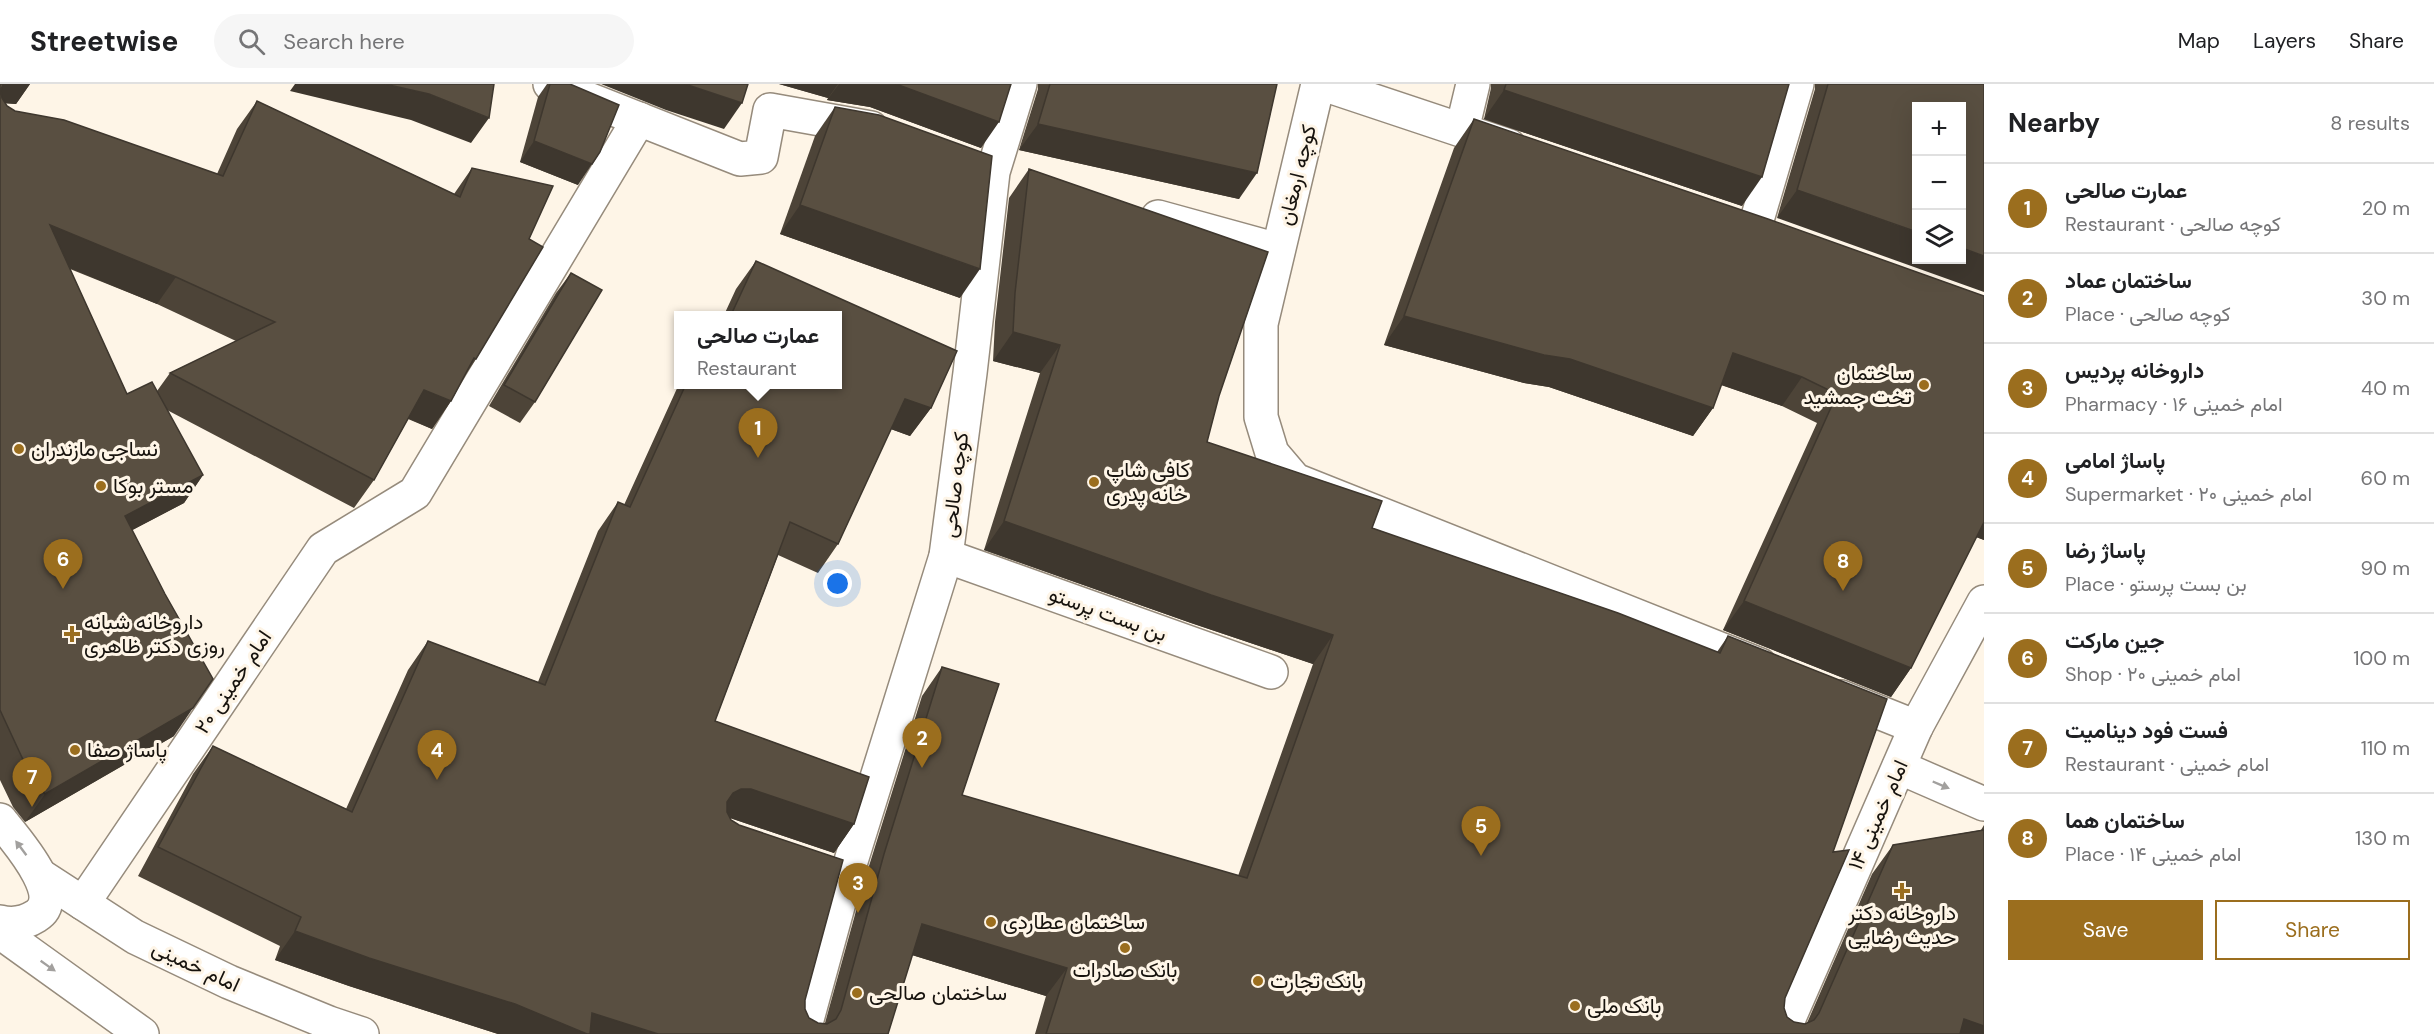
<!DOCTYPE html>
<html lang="en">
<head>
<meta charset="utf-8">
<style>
  body { margin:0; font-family:"DM Sans",Vazirmatn,sans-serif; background:#f6f6f6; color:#202124 }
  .controls { position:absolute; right:18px; top:18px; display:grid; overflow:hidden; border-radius:0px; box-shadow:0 6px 24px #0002 }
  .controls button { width:54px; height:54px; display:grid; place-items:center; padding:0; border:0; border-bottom:2px solid #e0e0e0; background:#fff; color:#202124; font:30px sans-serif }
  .you { position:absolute; left:838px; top:500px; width:21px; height:21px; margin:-15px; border:4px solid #fff; border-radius:50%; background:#1a73e8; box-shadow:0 0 0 9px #1a73e833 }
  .badge { display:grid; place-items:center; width:39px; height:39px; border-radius:50%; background:#9b6e1e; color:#fff; font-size:20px; font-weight:700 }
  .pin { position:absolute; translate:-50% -50px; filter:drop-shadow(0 2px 3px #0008) }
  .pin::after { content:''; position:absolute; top:32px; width:21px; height:18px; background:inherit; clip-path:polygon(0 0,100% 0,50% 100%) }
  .popup { position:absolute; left:674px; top:227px; width:168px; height:78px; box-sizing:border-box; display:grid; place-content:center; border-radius:0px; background:#fff; filter:drop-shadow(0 2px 4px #0005); font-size:20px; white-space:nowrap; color:#757577 }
  .popup b { font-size:22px; color:#202124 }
  .popup::after { content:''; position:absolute; left:50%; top:100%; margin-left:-12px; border:12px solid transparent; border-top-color:#fff }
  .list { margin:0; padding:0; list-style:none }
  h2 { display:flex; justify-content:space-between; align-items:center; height:78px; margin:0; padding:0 24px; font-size:26px }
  h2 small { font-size:20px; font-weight:400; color:#757577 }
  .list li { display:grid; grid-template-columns:39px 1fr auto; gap:18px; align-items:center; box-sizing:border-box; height:90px; padding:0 24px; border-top:2px solid #e0e0e0 }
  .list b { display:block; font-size:22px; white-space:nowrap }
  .list p { margin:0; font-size:20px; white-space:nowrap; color:#757577 }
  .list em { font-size:20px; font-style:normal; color:#757577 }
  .actions { display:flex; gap:12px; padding:18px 24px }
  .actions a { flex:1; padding:14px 0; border:2px solid #9b6e1e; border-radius:0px; text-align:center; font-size:21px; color:#9b6e1e }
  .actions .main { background:#9b6e1e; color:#fff }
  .icon { flex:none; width:33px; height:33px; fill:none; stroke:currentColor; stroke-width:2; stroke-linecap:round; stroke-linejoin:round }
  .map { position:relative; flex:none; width:1984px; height:950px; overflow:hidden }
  header { display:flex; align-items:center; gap:36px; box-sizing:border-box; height:84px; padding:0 30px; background:#fff; border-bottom:2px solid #e0e0e0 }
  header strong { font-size:28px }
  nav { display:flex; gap:33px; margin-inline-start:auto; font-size:21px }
  .search { width:420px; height:54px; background:#f6f6f6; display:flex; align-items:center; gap:15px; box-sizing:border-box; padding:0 21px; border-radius:33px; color:#757577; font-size:22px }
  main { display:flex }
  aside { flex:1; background:#fff }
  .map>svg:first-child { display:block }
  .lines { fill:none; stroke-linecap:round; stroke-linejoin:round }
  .pedestrian-casing { stroke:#968b7c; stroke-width:36 }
  .minor-casing { stroke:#968b7c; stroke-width:36 }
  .tertiary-casing { stroke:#968b7c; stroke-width:36 }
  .pedestrian { stroke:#fff; stroke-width:33 }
  .minor { stroke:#fff; stroke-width:33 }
  .tertiary { stroke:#fff; stroke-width:33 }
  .wall { fill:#4d4438; fill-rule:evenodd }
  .shaded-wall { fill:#3e372e }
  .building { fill:#594f41; stroke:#3e372e; stroke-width:1.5 }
  .oneway { fill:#a2a09e }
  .poi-dot { fill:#9b6e1e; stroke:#fef5e7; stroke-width:2 }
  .labels { text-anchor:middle; stroke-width:6; stroke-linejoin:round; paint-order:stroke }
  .street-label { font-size:21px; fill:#16120d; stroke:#fef5e7 }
  .poi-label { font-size:21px; fill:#16120d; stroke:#fef5e7; text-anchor:start }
</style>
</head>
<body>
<header>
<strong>Streetwise</strong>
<div class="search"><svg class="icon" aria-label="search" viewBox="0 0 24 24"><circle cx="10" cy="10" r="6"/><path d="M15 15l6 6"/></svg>Search here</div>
<nav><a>Map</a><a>Layers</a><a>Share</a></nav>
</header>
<main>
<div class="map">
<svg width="1984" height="950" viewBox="0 0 1984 950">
  <rect width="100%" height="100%" fill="#fef5e7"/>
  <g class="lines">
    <g class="pedestrian-casing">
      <path id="pedestrian" d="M 41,792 L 135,853 L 229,898 L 329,939 L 362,950"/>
    </g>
    <g class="minor-casing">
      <g id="minor">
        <path d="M 550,0 L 740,75 L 761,73 L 770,26 L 871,44"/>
        <path d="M 1318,0 L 1261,240 L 1261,333 L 1272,369 L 1295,396 L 1760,581"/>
        <path d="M 1323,0 L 1509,62"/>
        <path d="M 1462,46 L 1473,0"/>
        <path d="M 1158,133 L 1278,166"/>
        <path d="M 1754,146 L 1797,0"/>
        <path d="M 946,472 L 1271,588"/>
        <path d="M 1841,613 L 1916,643"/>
        <path d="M 1899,683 L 1984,720"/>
        <path d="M 83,819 L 323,465 L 415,409 L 639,35"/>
        <path d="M 803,950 L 846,793 L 946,472 L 970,289 L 993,88 L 1020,0"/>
        <path d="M 1782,950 L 1916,643 L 1984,518"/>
      </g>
    </g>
    <g class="tertiary-casing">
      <g id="tertiary">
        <path d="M 0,736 C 14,754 68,813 36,832 C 25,839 12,841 0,838"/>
        <path d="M 0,848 L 142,950"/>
      </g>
    </g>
    <use href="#pedestrian" class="pedestrian"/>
    <use href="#minor" class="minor"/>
    <use href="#tertiary" class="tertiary"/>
  </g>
  <g class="wall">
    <path d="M 0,0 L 30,0 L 16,20 L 5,19 L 7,22 L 15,27 L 217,90 L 237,45 L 257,17 L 454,110 L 472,84 L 476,275 L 464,293 L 451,317 L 432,345 L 408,335 L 374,396 L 354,424 L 167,326 L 203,391 L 184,419 L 132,446 L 174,652 L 25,738 L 13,723 L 0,696 ZM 70,185 L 157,220 L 236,257 L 170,289 L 157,307 L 127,310 Z"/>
    <path d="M 547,0 L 570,0 L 578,101 L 520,78 L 538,13 Z"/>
    <path d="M 779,0 L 1011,0 L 981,64 L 870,23 L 827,16 L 828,14 Z"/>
    <path d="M 1038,0 L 1277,0 L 1239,115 L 1019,66 L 1038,5 Z"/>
    <path d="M 1491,0 L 1789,0 L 1742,122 L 1484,35 L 1491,4 Z"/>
    <path d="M 1815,0 L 1984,0 L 1777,134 L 1815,5 Z"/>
    <path d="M 835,23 L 960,214 L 780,150 L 815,52 Z"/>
    <path d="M 1474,35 L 1984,212 L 1984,456 L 1976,453 L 1911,584 L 1891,613 L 1723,546 L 1817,339 L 1782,322 L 1721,301 L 1713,324 L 1693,352 L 1549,303 L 1524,299 L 1384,261 L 1454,64 Z"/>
    <path d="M 1029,85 L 1268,168 L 1219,312 L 1207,358 L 1382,417 L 1372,444 L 1618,529 L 1717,568 L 1728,552 L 1887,615 L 1833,768 L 1849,766 L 1785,914 L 1784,924 L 1787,933 L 1794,938 L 1805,940 L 1807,939 L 1872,790 L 1893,761 L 1981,746 L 1984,741 L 1984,950 L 1035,950 L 1046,912 L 912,871 L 888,950 L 498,950 L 349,902 L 275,876 L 280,862 L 138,792 L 193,690 L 213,662 L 346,725 L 408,586 L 428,557 L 538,598 L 598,447 L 618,418 L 624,421 L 679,300 L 837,300 L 837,231 L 717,231 L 719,229 L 724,231 L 736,205 L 756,177 L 957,267 L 931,324 L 910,352 L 891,345 L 838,460 L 818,489 L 778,471 L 715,637 L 869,693 L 854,740 L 834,769 L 730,734 L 731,736 L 739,741 L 843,776 L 805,916 L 805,925 L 809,934 L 818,939 L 825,939 L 864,798 L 922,612 L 942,583 L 999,600 L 962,711 L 1238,792 L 1313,580 L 1191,539 L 984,466 L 1040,289 L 993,277 L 995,238 L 1009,114 Z"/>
    <path d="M 571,189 L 535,318 L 520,339 L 489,322 L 556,209 Z"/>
  </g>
  <g class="shaded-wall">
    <path d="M 2,0 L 30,0 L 16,20 L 0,19 L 0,3 Z"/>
    <path d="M 295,0 L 385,0 L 429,10 L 489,34 L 471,59 L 411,36 L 290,7 Z"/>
    <path d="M 601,0 L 685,0 L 742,19 L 724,45 L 666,26 Z"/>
    <path d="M 779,0 L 838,0 L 828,14 Z"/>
    <path d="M 839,0 L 896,0 L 999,38 L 981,64 L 870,23 L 827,16 Z"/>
    <path d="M 1504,6 L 1762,93 L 1742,122 L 1484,35 Z"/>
    <path d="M 1038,40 L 1257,89 L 1239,115 L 1019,66 Z"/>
    <path d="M 534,57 L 592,80 L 578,101 L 520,78 Z"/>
    <path d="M 1797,106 L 1917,148 L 1917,176 L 1962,176 L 1962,164 L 1984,172 L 1984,208 L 1777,134 Z"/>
    <path d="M 800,121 L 980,185 L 960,214 L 780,150 Z"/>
    <path d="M 50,141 L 176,193 L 157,220 L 31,168 Z"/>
    <path d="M 1404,232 L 1570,275 L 1713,324 L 1693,352 L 1549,303 L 1524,299 L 1384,261 Z"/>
    <path d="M 1013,248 L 1060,261 L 1040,289 L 993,277 Z"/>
    <path d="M 1733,269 L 1802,293 L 1782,322 L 1713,298 Z"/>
    <path d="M 424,306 L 451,317 L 432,345 L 405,333 Z"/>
    <path d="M 905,315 L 931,324 L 910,352 L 885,343 Z"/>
    <path d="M 203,391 L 184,419 L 106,460 L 125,432 Z"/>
    <path d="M 1984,433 L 1984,456 L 1971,451 Z"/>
    <path d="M 1004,437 L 1333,551 L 1313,580 L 1191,539 L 984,466 Z"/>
    <path d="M 1744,517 L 1911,584 L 1891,613 L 1723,546 Z"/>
    <path d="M 193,624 L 174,652 L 25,738 L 45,710 Z"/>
    <path d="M 741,705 L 751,705 L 854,740 L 834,769 L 730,734 L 713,738 L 733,709 Z"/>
    <path d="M 922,840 L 1067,884 L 1046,912 L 902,868 Z"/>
    <path d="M 295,847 L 592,929 L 658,950 L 498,950 L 349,902 L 275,876 Z"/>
    <path d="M 1964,935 L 1984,942 L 1984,950 L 1954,950 Z"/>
  </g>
  <g class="building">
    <path d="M 0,0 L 3,0 L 1,6 L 2,14 L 7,22 L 15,27 L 64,36 L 223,92 L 257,17 L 460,113 L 472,84 L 553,102 L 529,155 L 543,163 L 476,275 L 474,274 L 451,317 L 424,306 L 374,396 L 170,289 L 275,238 L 176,193 L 50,141 L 127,310 L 152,298 L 203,391 L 125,432 L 165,510 L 213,595 L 193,624 L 45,710 L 32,695 L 0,626 Z"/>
    <path d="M 385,0 L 494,0 L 489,34 L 429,10 Z"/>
    <path d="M 550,0 L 570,0 L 619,21 L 600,68 L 592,80 L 534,57 Z"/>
    <path d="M 685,0 L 748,0 L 742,19 Z"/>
    <path d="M 896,0 L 1011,0 L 999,38 Z"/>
    <path d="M 1050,0 L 1277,0 L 1257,89 L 1038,40 Z"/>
    <path d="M 1506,0 L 1789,0 L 1762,93 L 1504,6 Z"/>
    <path d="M 1828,0 L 1984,0 L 1984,172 L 1962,164 L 1962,22 L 1917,22 L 1917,148 L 1797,106 Z"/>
    <path d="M 835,23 L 879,31 L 992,72 L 980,185 L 800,121 Z"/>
    <path d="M 1474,35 L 1768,135 L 1984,212 L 1984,438 L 1911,584 L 1744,517 L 1837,310 L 1802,293 L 1733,269 L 1713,324 L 1570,275 L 1544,271 L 1404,232 Z"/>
    <path d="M 1029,85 L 1268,168 L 1219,312 L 1207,358 L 1382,417 L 1372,444 L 1618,529 L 1720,569 L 1728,552 L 1887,615 L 1833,768 L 1849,766 L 1785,914 L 1784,924 L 1787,933 L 1794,938 L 1805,940 L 1814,936 L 1819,929 L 1893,761 L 1984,746 L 1984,942 L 1964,935 L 1960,950 L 1046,950 L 1067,884 L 922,840 L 888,950 L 658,950 L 592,929 L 590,950 L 587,950 L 515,920 L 369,874 L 295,847 L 301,833 L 158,763 L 213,662 L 352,728 L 428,557 L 545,601 L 618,418 L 630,423 L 686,300 L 837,300 L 837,231 L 731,231 L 756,177 L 957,267 L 931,324 L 905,315 L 838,460 L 790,438 L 715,637 L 869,693 L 854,740 L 751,705 L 741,705 L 733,709 L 727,718 L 727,728 L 731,736 L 739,741 L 843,776 L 805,916 L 805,925 L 809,934 L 818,939 L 827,940 L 836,935 L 841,926 L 884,770 L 942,583 L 999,600 L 962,711 L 1247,794 L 1333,551 L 1211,511 L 1004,437 L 1060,261 L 1013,248 L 1015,209 Z"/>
    <path d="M 571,189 L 602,206 L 535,318 L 504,301 Z"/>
  </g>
  <defs><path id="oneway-solid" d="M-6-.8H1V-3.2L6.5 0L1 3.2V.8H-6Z" transform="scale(1.5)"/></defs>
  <g class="oneway">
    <use href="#oneway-solid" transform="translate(1941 701) rotate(23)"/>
    <use href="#oneway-solid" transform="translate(21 764) rotate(-127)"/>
    <use href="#oneway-solid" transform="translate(48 882) rotate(35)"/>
  </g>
  <g class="poi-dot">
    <circle cx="1924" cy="301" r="6"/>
    <circle cx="19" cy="365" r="6"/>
    <circle cx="1094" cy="398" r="6"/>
    <circle cx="101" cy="402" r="6"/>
    <path d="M69 541h6v6h6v6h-6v6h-6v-6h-6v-6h6z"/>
    <circle cx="75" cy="666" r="6"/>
    <path d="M1899 798h6v6h6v6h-6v6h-6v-6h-6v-6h6z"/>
    <circle cx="991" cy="838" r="6"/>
    <circle cx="1125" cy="864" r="6"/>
    <circle cx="1258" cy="897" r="6"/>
    <circle cx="857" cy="909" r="6"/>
    <circle cx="1575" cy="922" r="6"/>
  </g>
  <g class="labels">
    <g class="street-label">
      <text transform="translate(1297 91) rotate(-76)" y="7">کوچه ارمغان</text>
      <text transform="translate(955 401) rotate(-83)" y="7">کوچه صالحی</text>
      <text transform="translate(1108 530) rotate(20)" y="7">بن بست پرستو</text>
      <text transform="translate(233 598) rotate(-56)" y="7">امام خمینی ۲۰</text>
      <text transform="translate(1878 731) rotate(-66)" y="7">امام خمینی ۱۴</text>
      <text transform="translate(196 882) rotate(25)" y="7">امام خمینی</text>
    </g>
    <g class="poi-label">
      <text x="1912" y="296" text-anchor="end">ساختمان<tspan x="1912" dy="24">تخت جمشید</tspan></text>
      <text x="31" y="372">نساجی مازندران</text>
      <text x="1106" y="393">کافی شاپ<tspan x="1106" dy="24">خانه پدری</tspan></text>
      <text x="113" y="409">مستر بوکا</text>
      <text x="84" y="545">داروخانه شبانه<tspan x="84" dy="24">روزی دکتر ظاهری</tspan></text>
      <text x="87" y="673">پاساژ صفا</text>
      <text x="1902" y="836" text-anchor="middle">داروخانه دکتر<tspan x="1902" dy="24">حدیث رضایی</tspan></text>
      <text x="1003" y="845">ساختمان عطاردی</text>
      <text x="1125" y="893" text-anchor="middle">بانک صادرات</text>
      <text x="1270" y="904">بانک تجارت</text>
      <text x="869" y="916">ساختمان صالحی</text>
      <text x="1587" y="929">بانک ملی</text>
    </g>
  </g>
</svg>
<div class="controls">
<button>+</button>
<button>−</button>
<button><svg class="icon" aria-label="layers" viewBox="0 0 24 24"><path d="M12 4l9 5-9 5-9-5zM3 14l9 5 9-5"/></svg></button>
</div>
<div class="you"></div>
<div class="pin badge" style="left:758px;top:374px">1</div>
<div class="popup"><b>عمارت صالحی</b>Restaurant</div>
<div class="pin badge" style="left:922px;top:684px">2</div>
<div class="pin badge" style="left:858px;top:829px">3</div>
<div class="pin badge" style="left:437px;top:696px">4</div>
<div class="pin badge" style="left:1481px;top:772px">5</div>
<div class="pin badge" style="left:63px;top:505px">6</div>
<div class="pin badge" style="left:32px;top:723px">7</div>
<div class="pin badge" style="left:1843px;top:507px">8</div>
</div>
<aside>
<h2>Nearby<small>8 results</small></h2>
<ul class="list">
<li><span class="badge">1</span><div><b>عمارت صالحی</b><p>Restaurant · کوچه صالحی</p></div><em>20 m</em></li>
<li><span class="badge">2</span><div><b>ساختمان عماد</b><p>Place · کوچه صالحی</p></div><em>30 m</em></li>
<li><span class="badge">3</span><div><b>داروخانه پردیس</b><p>Pharmacy · امام خمینی ۱۶</p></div><em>40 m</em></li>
<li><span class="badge">4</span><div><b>پاساژ امامی</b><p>Supermarket · امام خمینی ۲۰</p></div><em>60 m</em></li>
<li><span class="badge">5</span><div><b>پاساژ رضا</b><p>Place · بن بست پرستو</p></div><em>90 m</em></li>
<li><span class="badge">6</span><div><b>جین مارکت</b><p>Shop · امام خمینی ۲۰</p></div><em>100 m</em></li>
<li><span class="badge">7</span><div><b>فست فود دینامیت</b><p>Restaurant · امام خمینی</p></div><em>110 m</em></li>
<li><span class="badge">8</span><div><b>ساختمان هما</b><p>Place · امام خمینی ۱۴</p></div><em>130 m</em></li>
</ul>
<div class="actions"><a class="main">Save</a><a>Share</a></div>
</aside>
</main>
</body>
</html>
